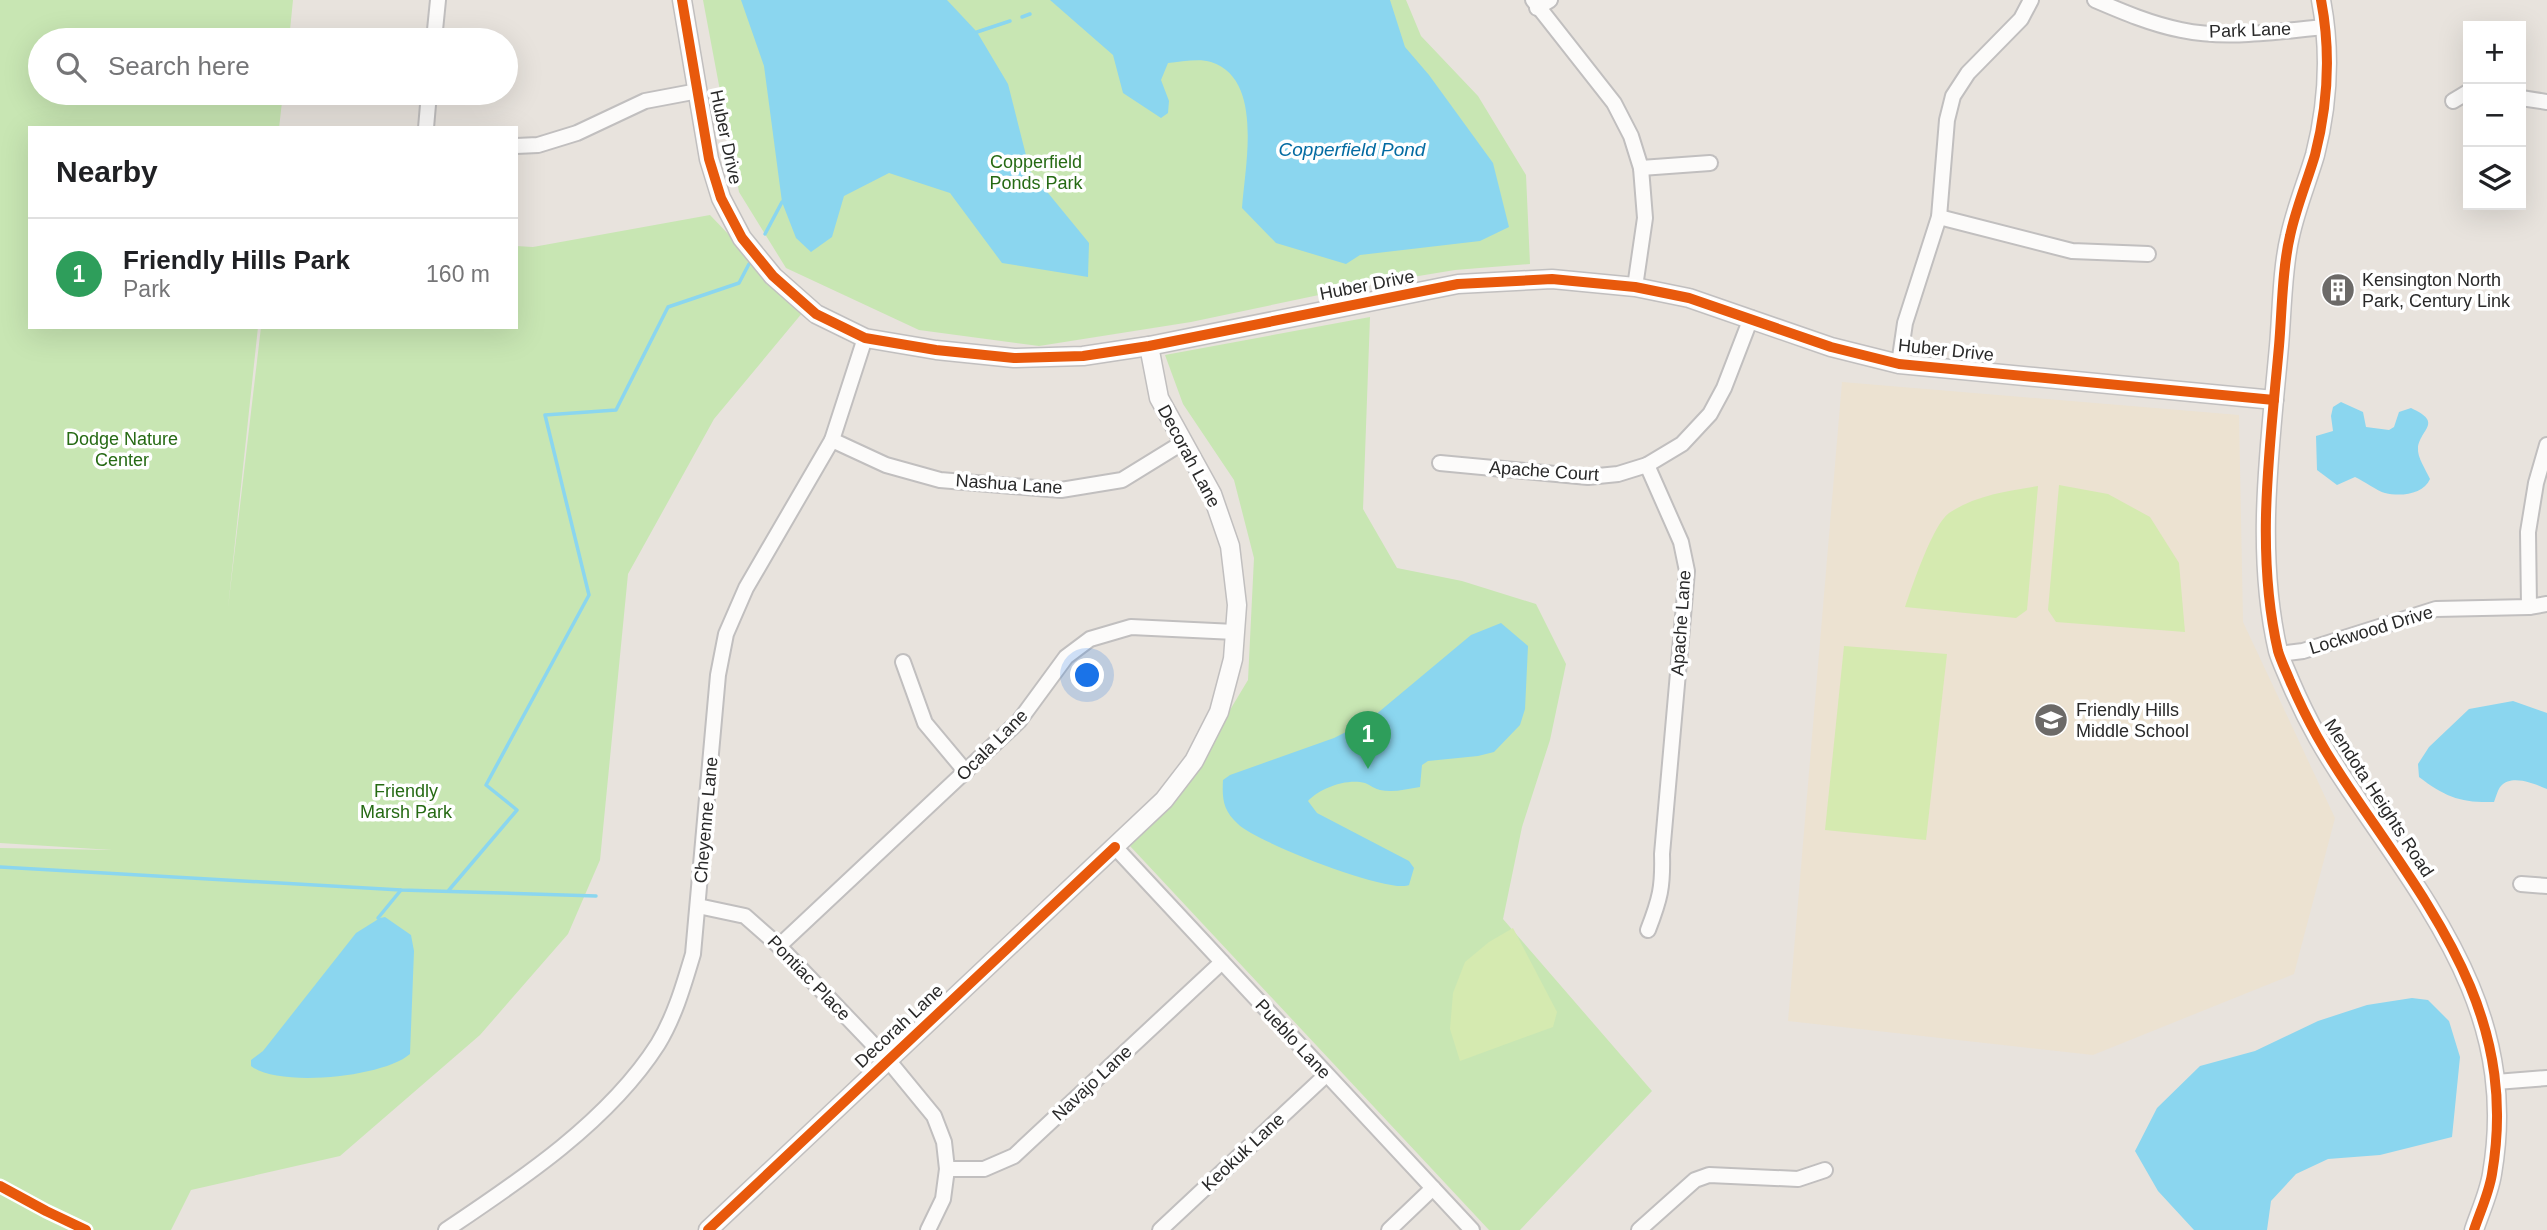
<!DOCTYPE html>
<html lang="en">
<head>
<meta charset="utf-8">
<style>
  body { margin:0; font-family:Helvetica,sans-serif; background:#f2f2f2; color:#202124 }
  .controls { position:absolute; right:21px; top:21px; display:grid; overflow:hidden; border-radius:0px; box-shadow:0 7px 28px #0002 }
  .controls button { width:63px; height:63px; display:grid; place-items:center; padding:0; border:0; border-bottom:2px solid #e0e0e0; background:#fff; color:#202124; font:35px sans-serif }
  .you { position:absolute; left:1088px; top:676px; width:24px; height:24px; margin:-18px; border:5px solid #fff; border-radius:50%; background:#1a73e8; box-shadow:0 0 0 10px #1a73e833 }
  .badge { display:grid; place-items:center; width:46px; height:46px; border-radius:50%; background:#d93025; color:#fff; font-size:23px; font-weight:700 }
  .pin { position:absolute; translate:-50% -58px; filter:drop-shadow(0 2px 4px #0008) }
  .pin::after { content:''; position:absolute; top:37px; width:24px; height:21px; background:inherit; clip-path:polygon(0 0,100% 0,50% 100%) }
  .list { margin:0; padding:0; list-style:none }
  h2 { display:flex; justify-content:space-between; align-items:center; height:91px; margin:0; padding:0 28px; font-size:30px }
  h2 small { font-size:23px; font-weight:400; color:#757577 }
  .list li { display:grid; grid-template-columns:46px 1fr auto; gap:21px; align-items:center; box-sizing:border-box; height:112px; padding:0 28px; border-top:2px solid #e0e0e0 }
  .list b { display:block; font-size:26px; white-space:nowrap }
  .list p { margin:0; font-size:23px; white-space:nowrap; color:#757577 }
  .list em { font-size:23px; font-style:normal; color:#757577 }
  .icon { flex:none; width:38px; height:38px; fill:none; stroke:currentColor; stroke-width:2; stroke-linecap:round; stroke-linejoin:round }
  .map { position:relative; flex:none; width:2547px; height:1230px; overflow:hidden }
  .search { position:absolute; background:#fff; box-shadow:0 7px 28px #0002; left:28px; top:28px; width:490px; height:77px; display:flex; align-items:center; gap:18px; box-sizing:border-box; padding:0 24px; border-radius:38px; color:#757577; font-size:26px }
  .panel { position:absolute; background:#fff; box-shadow:0 7px 28px #0002; left:28px; top:126px; width:490px; height:203px; border-radius:0px }
  .map>svg:first-child { display:block }
  .education { fill:#ece2d1 }
  .green { fill:#c8e6b3 }
  .pitch { fill:#d5eab0 }
  .water { fill:#8bd6ef }
  .lines { fill:none; stroke-linecap:round; stroke-linejoin:round }
  .stream { stroke:#8bd6ef; stroke-width:3.5 }
  .minor-casing { stroke:#c1bfbf; stroke-width:18 }
  .tertiary-casing { stroke:#c1bfbf; stroke-width:21 }
  .minor { stroke:#fcfbfa; stroke-width:14 }
  .tertiary { stroke:#fcfbfa; stroke-width:18 }
  .cycleway-casing { stroke:#fff; stroke-width:15 }
  .cycleway { stroke:#e8590c; stroke-width:10 }
  .labels { text-anchor:middle; stroke-width:7; stroke-linejoin:round; paint-order:stroke }
  .street-label { font-size:18px; fill:#292929; stroke:#fff }
  .park-label { font-size:18px; fill:#266a14; stroke:#fff }
  .poi-label { font-size:18px; fill:#292929; stroke:#fff; text-anchor:start }
  .water-label { font-size:19px; font-style:italic; fill:#036ba2; stroke:#fff }
</style>
</head>
<body>
<div class="map">
<svg width="2547" height="1230" viewBox="0 0 2547 1230">
  <rect width="100%" height="100%" fill="#e8e3dd"/>
  <path class="education" d="M 1842,382 L 2239,415 L 2243,622 L 2335,818 L 2294,974 L 2093,1055 L 1788,1021 Z"/>
  <g class="green">
    <path d="M 0,0 L 293,0 L 289,40 L 40,40 L 40,93 L 283,93 L 279,128 L 30,128 L 30,327 L 258,327 L 228,608 L 261,327 L 516,327 L 516,246 L 533,247 L 710,215 L 803,312 L 714,419 L 628,574 L 600,860 L 568,934 L 480,1035 L 340,1156 L 191,1190 L 171,1230 L 0,1230 L 0,848 L 112,850 L 0,843 Z"/>
    <path d="M 703,0 L 1406,0 L 1421,36 L 1478,96 L 1526,175 L 1530,264 L 1455,270 L 1376,283 L 1191,322 L 1039,346 L 919,330 L 786,268 L 739,192 Z"/>
    <path d="M 1370,317 L 1363,509 L 1397,568 L 1462,581 L 1536,604 L 1566,664 L 1550,740 L 1522,827 L 1503,919 L 1652,1091 L 1520,1230 L 1489,1230 L 1130,846 L 1177,798 L 1248,680 L 1254,558 L 1234,480 L 1183,404 L 1165,355 Z"/>
  </g>
  <g class="pitch">
    <path d="M 2059,485 L 2108,494 L 2150,517 L 2179,563 L 2185,632 L 2056,622 L 2048,610 Z"/>
    <path d="M 2038,486 L 2027,610 L 2016,618 L 1905,607 C 1912,587 1933,524 1949,513 C 1976,495 2007,491 2038,486 Z"/>
    <path d="M 1844,646 L 1947,654 L 1926,840 L 1825,830 Z"/>
    <path d="M 1513,928 L 1557,1012 L 1553,1027 L 1460,1061 L 1450,1029 L 1453,993 L 1465,962 L 1489,942 Z"/>
  </g>
  <g class="water">
    <path d="M 741,0 L 947,0 L 977,32 L 1008,84 L 1030,171 L 1089,243 L 1088,277 L 1002,263 L 950,193 L 889,173 L 844,196 L 832,237 L 811,252 L 796,238 L 782,202 L 764,66 Z"/>
    <path d="M 1050,0 L 1390,0 L 1405,47 L 1429,75 L 1493,163 L 1509,227 L 1480,241 L 1360,255 L 1346,264 L 1276,243 L 1242,208 C 1245,165 1264,79 1211,62 C 1199,58 1181,62 1168,63 L 1161,80 L 1169,101 L 1168,113 L 1161,118 L 1123,93 L 1113,55 Z"/>
    <path d="M 2341,402 L 2363,412 L 2366,427 L 2389,430 L 2394,427 L 2399,412 L 2411,408 C 2444,423 2420,429 2418,448 C 2417,457 2426,470 2430,479 C 2424,494 2401,497 2385,493 C 2377,491 2364,481 2355,477 L 2337,485 L 2317,470 L 2316,436 L 2333,431 L 2331,416 L 2333,407 Z"/>
    <path d="M 1501,623 L 1528,646 L 1525,709 L 1520,725 L 1494,752 L 1478,756 L 1428,761 L 1422,765 L 1420,787 C 1407,789 1393,793 1380,790 C 1375,789 1370,785 1365,783 C 1347,778 1320,788 1308,801 L 1317,813 L 1409,861 L 1414,868 L 1409,885 C 1389,894 1256,842 1238,824 C 1223,810 1222,799 1223,780 L 1230,775 L 1334,738 L 1368,721 L 1471,635 Z"/>
    <path d="M 2513,701 L 2547,713 L 2547,789 C 2535,784 2512,774 2501,786 C 2498,789 2496,797 2494,802 C 2461,803 2445,797 2419,777 L 2418,764 L 2429,747 L 2469,709 Z"/>
    <path d="M 385,917 L 411,935 L 414,951 L 410,1054 C 384,1077 279,1088 251,1066 L 251,1060 L 263,1051 L 356,933 L 380,918 Z"/>
    <path d="M 2412,998 L 2428,1000 L 2449,1021 L 2460,1057 L 2452,1137 L 2380,1155 L 2328,1159 L 2296,1174 L 2271,1201 L 2267,1230 L 2194,1230 L 2158,1191 L 2135,1151 L 2157,1108 L 2200,1066 L 2255,1051 L 2318,1021 L 2367,1005 Z"/>
  </g>
  <g class="lines">
    <g class="stream">
      <path d="M 1022,17 L 1030,14"/>
      <path d="M 977,32 L 1010,21"/>
      <path d="M 765,234 L 782,202"/>
      <path d="M 0,867 L 401,890 L 596,896"/>
      <path d="M 449,890 L 517,810 L 486,785 L 589,595 L 545,415 L 616,410 L 668,307 L 739,283 L 749,264"/>
      <path d="M 378,918 L 401,890"/>
    </g>
    <g class="minor-casing">
      <g id="minor">
        <path d="M 1533,0 L 1614,103 L 1631,136 L 1641,168 L 1645,218 L 1635,287"/>
        <path d="M 2095,0 C 2123,12 2151,24 2181,30 C 2228,40 2279,31 2326,27"/>
        <path d="M 1537,8 L 1550,0"/>
        <path d="M 434,40 L 438,0"/>
        <path d="M 2521,98 L 2547,102"/>
        <path d="M 2453,101 L 2468,92"/>
        <path d="M 426,128 L 429,93"/>
        <path d="M 516,146 L 538,145 L 577,133 L 645,101 L 698,91"/>
        <path d="M 1641,168 L 1710,163"/>
        <path d="M 1939,217 L 2072,251 L 2148,254"/>
        <path d="M 1899,364 L 1905,323 L 1939,217 L 1947,120 L 1953,96 L 1968,73 L 2021,19 L 2031,0"/>
        <path d="M 832,440 L 886,465 L 940,480 L 1061,490 L 1122,480 L 1182,443"/>
        <path d="M 1440,463 L 1588,477 L 1618,474 L 1647,465 L 1682,444 L 1710,414 L 1724,388 L 1751,318"/>
        <path d="M 1647,465 L 1681,542 L 1687,571 L 1662,854 C 1663,887 1660,899 1648,930"/>
        <path d="M 2529,607 L 2528,532 L 2536,483 L 2547,445"/>
        <path d="M 2279,654 L 2303,651 L 2436,609 L 2529,607 L 2547,604"/>
        <path d="M 903,662 L 925,723 L 966,772"/>
        <path d="M 1115,847 L 1472,1230"/>
        <path d="M 2521,884 L 2547,886"/>
        <path d="M 698,906 L 745,916 L 779,946 L 888,1060 L 934,1116 L 944,1142 L 947,1169 L 943,1199 L 928,1230"/>
        <path d="M 779,946 L 1019,721 L 1066,657 L 1090,639 L 1131,627 L 1235,632"/>
        <path d="M 2496,1082 L 2547,1078"/>
        <path d="M 947,1169 L 984,1169 L 1014,1156 L 1222,962"/>
        <path d="M 446,1230 C 521,1180 609,1121 658,1044 C 675,1016 684,984 693,954 L 718,675 L 726,634 L 746,588 L 832,440 L 865,338"/>
        <path d="M 1160,1230 L 1326,1075"/>
        <path d="M 1389,1230 L 1433,1188"/>
        <path d="M 1639,1230 L 1695,1180 L 1709,1175 L 1798,1179 L 1825,1170"/>
      </g>
    </g>
    <g class="tertiary-casing">
      <g id="tertiary">
        <path d="M 682,0 L 709,159 L 721,198 L 742,238 L 773,276 L 816,314 L 865,338 L 936,350 L 1014,358 L 1083,356 L 1149,346 L 1458,284 L 1552,279 L 1635,287 L 1689,298 L 1831,347 L 1899,364 L 2274,400"/>
        <path d="M 2321,0 C 2331,52 2328,104 2315,155 C 2307,182 2296,208 2290,236 C 2282,269 2282,312 2279,346 C 2270,447 2255,551 2278,651 C 2281,661 2286,671 2290,681 C 2308,723 2325,752 2350,789 C 2433,912 2519,1016 2492,1174 C 2489,1193 2480,1212 2474,1230"/>
        <path d="M 708,1230 L 1164,800 L 1194,761 L 1219,712 L 1233,659 L 1237,605 L 1230,546 L 1212,494 L 1159,398 L 1149,346"/>
      </g>
    </g>
    <use href="#minor" class="minor"/>
    <use href="#tertiary" class="tertiary"/>
    <g class="cycleway-casing">
      <g id="cycleway">
        <path d="M 682,0 L 709,159 L 721,198 L 742,238 L 773,276 L 816,314 L 865,338 L 936,350 L 1014,358 L 1083,356 L 1149,346 L 1458,284 L 1552,279 L 1635,287 L 1689,298 L 1831,347 L 1899,364 L 2274,400"/>
        <path d="M 2321,0 C 2331,52 2328,104 2315,155 C 2307,182 2296,208 2290,236 C 2282,269 2282,312 2279,346 C 2270,447 2255,551 2278,651 C 2281,661 2286,671 2290,681 C 2308,723 2325,752 2350,789 C 2433,912 2519,1016 2492,1174 C 2489,1193 2480,1212 2474,1230"/>
        <path d="M 0,1186 L 46,1211 L 86,1230"/>
        <path d="M 708,1230 L 1115,847"/>
      </g>
    </g>
    <use href="#cycleway" class="cycleway"/>
  </g>
  <defs>
    <g id="building-disc" transform="scale(1.75)"><circle r="9.5" fill="#6c6a68" stroke="#fff"/><path d="M-4-6H4V6H1V3H-1V6H-4ZM-2.5-4.3h1.7v1.8h-1.7ZM.8-4.3h1.7v1.8H.8ZM-2.5-1h1.7V.8h-1.7ZM.8-1h1.7V.8H.8Z" fill="#fff"/></g>
    <g id="school-disc" transform="scale(1.75)"><circle r="9.5" fill="#6c6a68" stroke="#fff"/><path d="M0-5L7-2L0 1L-7-2ZM-4 1L0 2.5L4 1V4Q0 6-4 4Z" fill="#fff"/></g>
  </defs>
  <g fill-rule="evenodd">
    <use href="#building-disc" x="2338" y="290"/>
    <use href="#school-disc" x="2051" y="720"/>
  </g>
  <g class="labels">
    <g class="street-label">
      <text transform="translate(2250 30) rotate(-2)" y="6">Park Lane</text>
      <text transform="translate(726 137) rotate(78)" y="6">Huber Drive</text>
      <text transform="translate(1367 285) rotate(-11)" y="6">Huber Drive</text>
      <text transform="translate(1946 350) rotate(6)" y="6">Huber Drive</text>
      <text transform="translate(1189 456) rotate(62)" y="6">Decorah Lane</text>
      <text transform="translate(1544 471) rotate(4)" y="6">Apache Court</text>
      <text transform="translate(1009 484) rotate(4)" y="6">Nashua Lane</text>
      <text transform="translate(1681 623) rotate(-86)" y="6">Apache Lane</text>
      <text transform="translate(2371 630) rotate(-17)" y="6">Lockwood Drive</text>
      <text transform="translate(992 745) rotate(-45)" y="6">Ocala Lane</text>
      <text transform="translate(2379 798) rotate(57)" y="6">Mendota Heights Road</text>
      <text transform="translate(706 820) rotate(-85)" y="6">Cheyenne Lane</text>
      <text transform="translate(809 978) rotate(46)" y="6">Pontiac Place</text>
      <text transform="translate(899 1026) rotate(-43)" y="6">Decorah Lane</text>
      <text transform="translate(1293 1039) rotate(47)" y="6">Pueblo Lane</text>
      <text transform="translate(1092 1083) rotate(-43)" y="6">Navajo Lane</text>
      <text transform="translate(1243 1152) rotate(-43)" y="6">Keokuk Lane</text>
    </g>
    <g class="park-label">
      <text x="1036" y="168">Copperfield<tspan x="1036" dy="21">Ponds Park</tspan></text>
      <text x="122" y="445">Dodge Nature<tspan x="122" dy="21">Center</tspan></text>
      <text x="406" y="797">Friendly<tspan x="406" dy="21">Marsh Park</tspan></text>
    </g>
    <g class="poi-label">
      <text x="2362" y="286">Kensington North<tspan x="2362" dy="21">Park, Century Link</tspan></text>
      <text x="2076" y="716">Friendly Hills<tspan x="2076" dy="21">Middle School</tspan></text>
    </g>
    <g class="water-label">
      <text x="1352" y="156">Copperfield Pond</text>
    </g>
  </g>
</svg>
<div class="controls">
<button>+</button>
<button>−</button>
<button><svg class="icon" aria-label="layers" viewBox="0 0 24 24"><path d="M12 4l9 5-9 5-9-5zM3 14l9 5 9-5"/></svg></button>
</div>
<div class="you"></div>
<div class="pin badge" style="left:1368px;top:769px;background:#2e9e5b">1</div>
<div class="search"><svg class="icon" aria-label="search" viewBox="0 0 24 24"><circle cx="10" cy="10" r="6"/><path d="M15 15l6 6"/></svg>Search here</div>
<section class="panel">
<h2>Nearby<small></small></h2>
<ul class="list">
<li><span class="badge" style="background:#2e9e5b">1</span><div><b>Friendly Hills Park</b><p>Park</p></div><em>160 m</em></li>
</ul>
</section>
</div>
</body>
</html>
